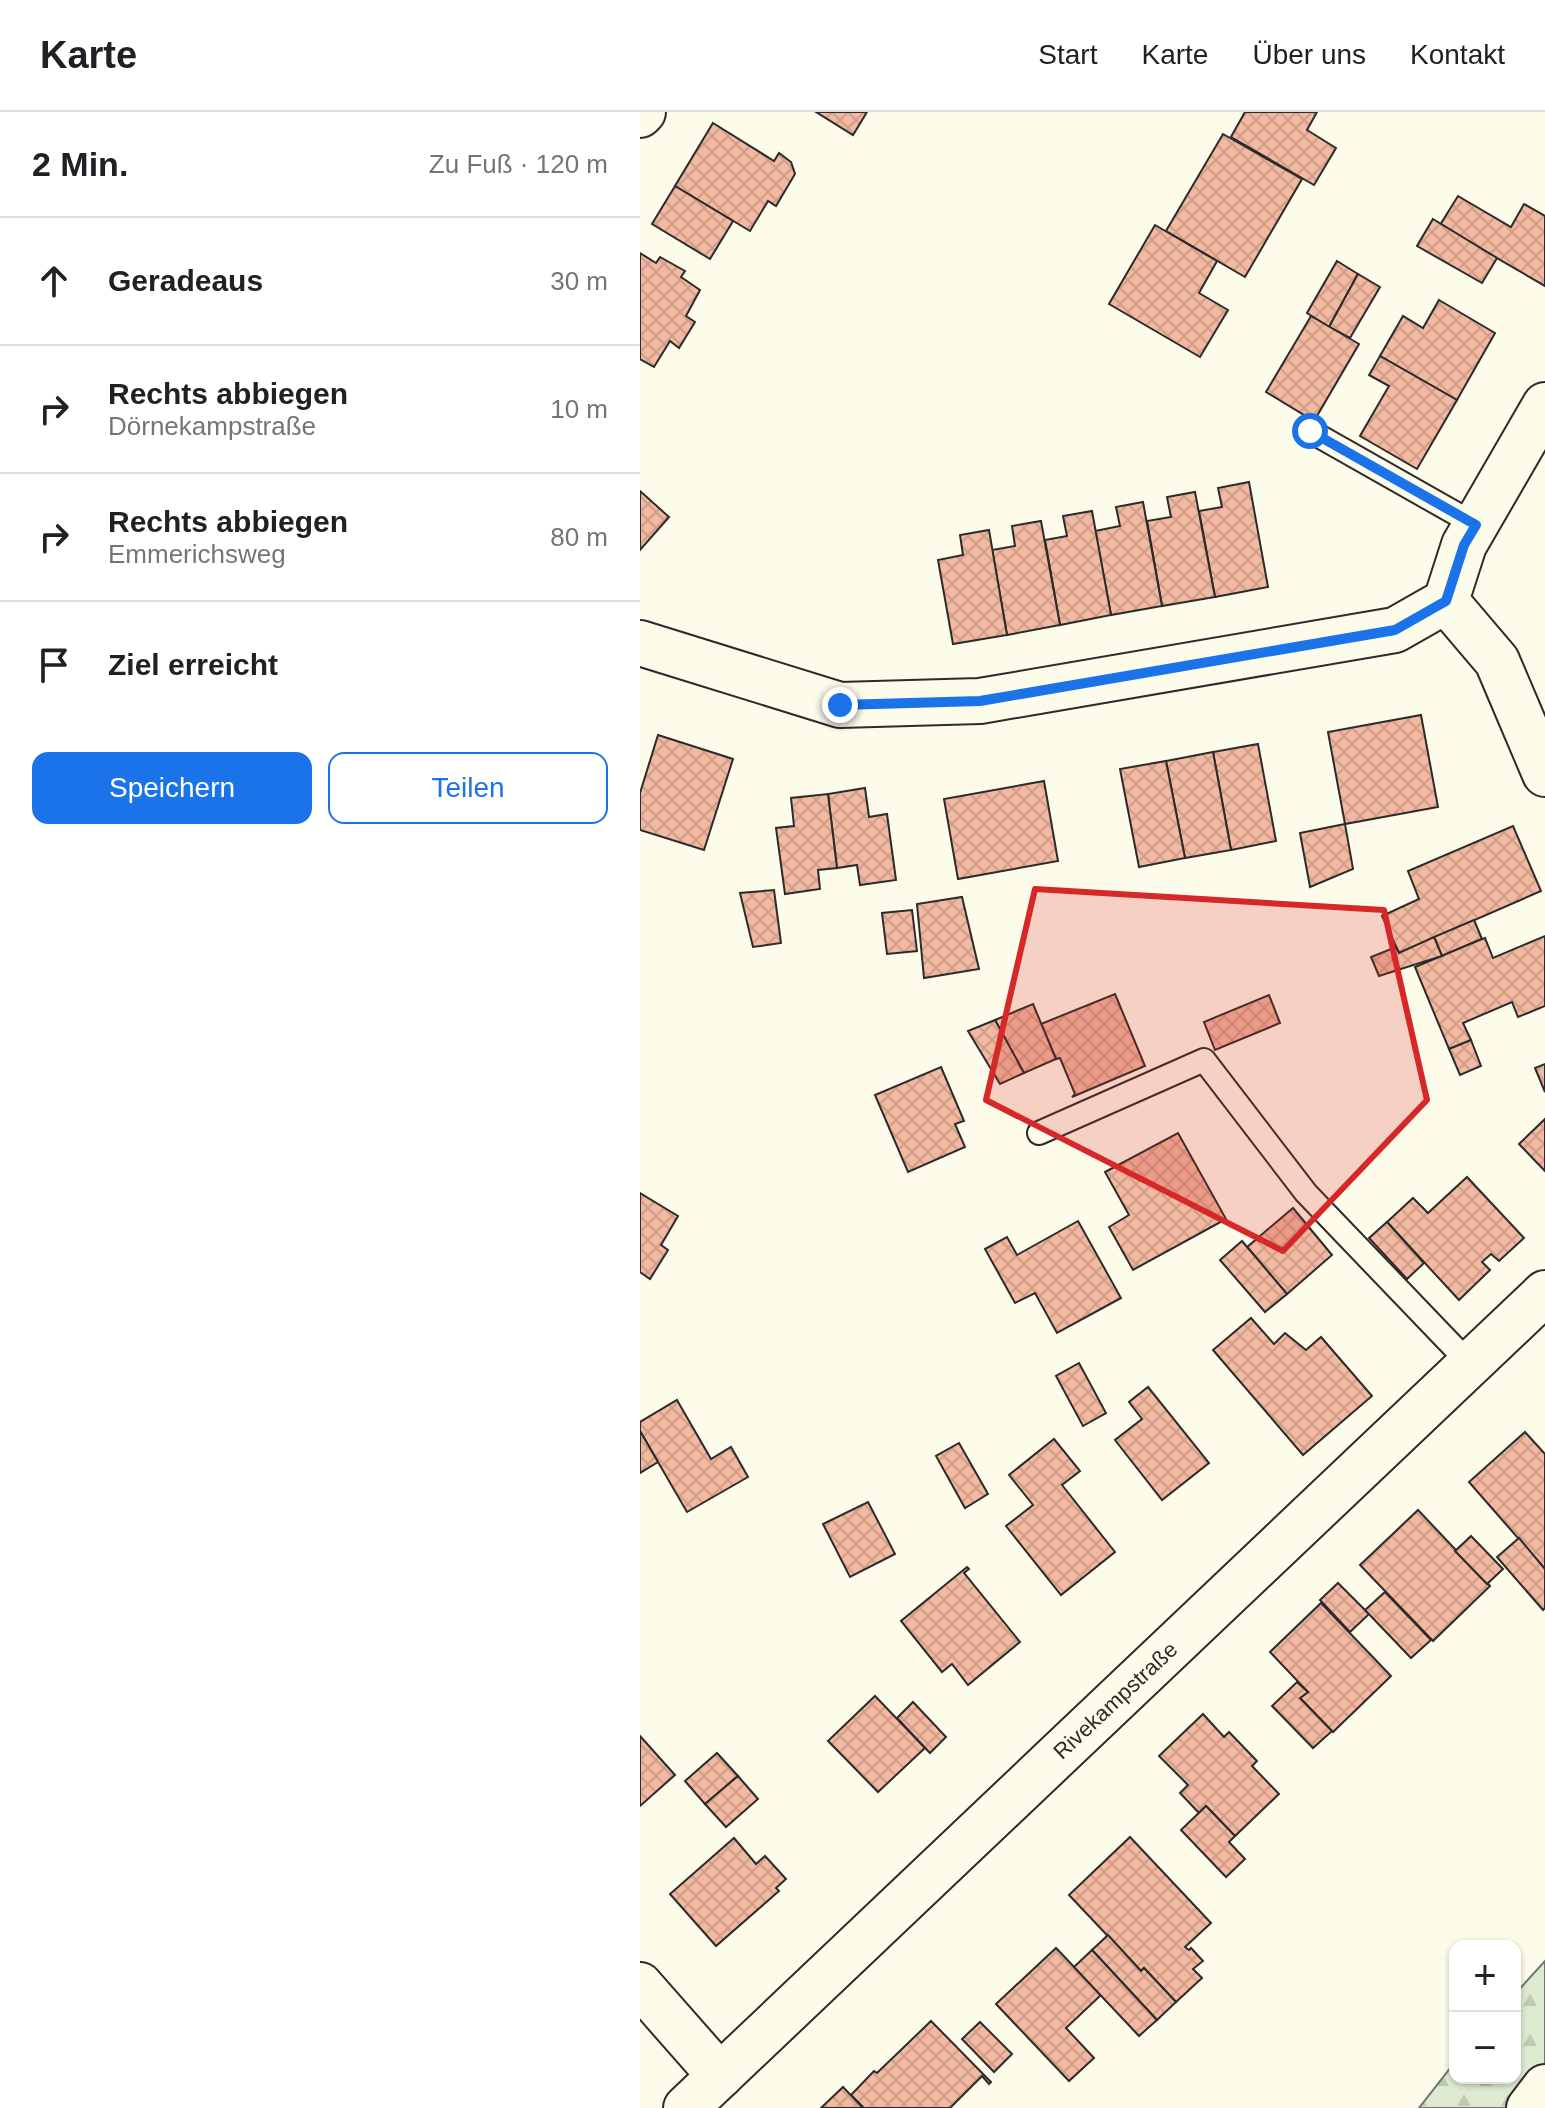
<!DOCTYPE html>
<html lang="de">
<head>
<meta charset="utf-8">
<style>
  body { margin:0; font-family:Arial,sans-serif; background:#f6f6f6; color:#202124 }
  .controls { position:absolute; right:24px; bottom:24px; display:grid; overflow:hidden; border-radius:16px; box-shadow:0 2px 6px #0004 }
  .controls button { width:72px; height:72px; display:grid; place-items:center; padding:0; border:0; border-bottom:2px solid #e0e0e0; background:#fff; color:#202124; font:40px sans-serif }
  .stop { position:absolute; width:24px; height:24px; margin:-18px; border:6px solid #1a73e8; border-radius:50%; background:#fff }
  .stop.end { background:#1a73e8; border-color:#fff; box-shadow:0 2px 8px #0008 }
  .list { margin:0; padding:0; list-style:none }
  h2 { display:flex; justify-content:space-between; align-items:center; height:104px; margin:0; padding:0 32px; font-size:34px }
  h2 small { font-size:26px; font-weight:400; color:#757577 }
  .list li { display:grid; grid-template-columns:52px 1fr auto; gap:24px; align-items:center; box-sizing:border-box; height:128px; padding:0 32px; border-top:2px solid #e0e0e0 }
  .list b { display:block; font-size:30px; white-space:nowrap }
  .list p { margin:0; font-size:26px; white-space:nowrap; color:#757577 }
  .list em { font-size:26px; font-style:normal; color:#757577 }
  .actions { display:flex; gap:16px; padding:24px 32px }
  .actions a { flex:1; padding:18px 0; border:2px solid #1a73e8; border-radius:16px; text-align:center; font-size:28px; color:#1a73e8 }
  .actions .main { background:#1a73e8; color:#fff }
  .icon { flex:none; width:44px; height:44px; fill:none; stroke:currentColor; stroke-width:2; stroke-linecap:round; stroke-linejoin:round }
  .map { position:relative; flex:none; width:905px; height:1996px; overflow:hidden }
  header { display:flex; align-items:center; gap:48px; box-sizing:border-box; height:112px; padding:0 40px; background:#fff; border-bottom:2px solid #e0e0e0 }
  header strong { font-size:38px }
  nav { display:flex; gap:44px; margin-inline-start:auto; font-size:28px }
  main { display:flex }
  aside { flex:1; background:#fff }
  .map>svg:first-child { display:block }
  .forest { fill:url(#forest-firs); stroke:#74746e; stroke-width:2 }
  .building { fill:url(#building-cross-hatch); stroke:#2b2b2b; stroke-width:2 }
  .lines { fill:none; stroke-linecap:round; stroke-linejoin:round }
  .lane-casing { stroke:#2b2b2b; stroke-width:26 }
  .street-casing { stroke:#2b2b2b; stroke-width:48 }
  .lane { stroke:#fdfbea; stroke-width:22 }
  .street { stroke:#fdfbea; stroke-width:44 }
  .route { stroke:#1a73e8; stroke-width:10 }
  .marked { fill:#d62828; fill-opacity:0.2; stroke:#d62828; stroke-width:6; stroke-linejoin:round }
  .labels { text-anchor:middle; stroke-width:6; stroke-linejoin:round; paint-order:stroke }
  .street-label { font-size:22px; fill:#2b2b2b; stroke:#fdfbea }
</style>
</head>
<body>
<header>
<strong>Karte</strong>
<nav><a>Start</a><a>Karte</a><a>Über uns</a><a>Kontakt</a></nav>
</header>
<main>
<aside>
<h2>2 Min.<small>Zu Fuß · 120 m</small></h2>
<ul class="list">
<li><svg class="icon" aria-label="ahead" viewBox="0 0 24 24"><path d="M12 20V5M6 11l6-6 6 6"/></svg><div><b>Geradeaus</b></div><em>30 m</em></li>
<li><svg class="icon" aria-label="right" viewBox="0 0 24 24"><path d="M7 20v-9h11M14 6l5 5-5 5"/></svg><div><b>Rechts abbiegen</b><p>Dörnekampstraße</p></div><em>10 m</em></li>
<li><svg class="icon" aria-label="right" viewBox="0 0 24 24"><path d="M7 20v-9h11M14 6l5 5-5 5"/></svg><div><b>Rechts abbiegen</b><p>Emmerichsweg</p></div><em>80 m</em></li>
<li><svg class="icon" aria-label="arrive" viewBox="0 0 24 24"><path d="M6 21V4h12l-3 4 3 4H6"/></svg><div><b>Ziel erreicht</b></div></li>
</ul>
<div class="actions"><a class="main">Speichern</a><a>Teilen</a></div>
</aside>
<div class="map">
<svg width="905" height="1996" viewBox="0 0 905 1996">
  <defs>
    <pattern id="forest-firs" width="22" height="20" patternUnits="userSpaceOnUse" patternTransform="scale(2)"><rect width="22" height="20" fill="#deebd1"/><path d="M5 1l3.5 6h-7zM16 11l3.5 6h-7z" fill="#bfcab4"/></pattern>
    <pattern id="building-cross-hatch" width="8" height="8" patternUnits="userSpaceOnUse" patternTransform="scale(2)"><rect width="8" height="8" fill="#f2b8a0"/><path d="M0 0l8 8M0 8l8-8" fill="none" stroke="#d09e8a"/></pattern>
  </defs>
  <rect width="100%" height="100%" fill="#fdfbea"/>
  <path class="forest" d="M 905,1849 L 905,1957 L 873,1996 L 779,1996 L 815,1950 L 815,1966 L 875,1966 L 875,1882 Z"/>
  <g class="building">
    <path d="M 176,0 L 227,0 L 213,23 Z"/>
    <path d="M 605,0 L 677,0 L 667,18 L 696,36 L 674,73 L 591,25 Z"/>
    <path d="M 73,11 L 134,49 L 139,41 L 151,50 L 155,62 L 136,94 L 128,89 L 110,119 L 35,74 Z"/>
    <path d="M 583,22 L 662,67 L 605,165 L 526,119 Z"/>
    <path d="M 35,74 L 93,109 L 70,147 L 12,112 Z"/>
    <path d="M 818,84 L 871,115 L 884,92 L 905,104 L 905,174 L 800,113 Z"/>
    <path d="M 793,107 L 857,146 L 842,171 L 777,134 Z"/>
    <path d="M 515,113 L 577,149 L 559,181 L 588,198 L 560,245 L 469,192 Z"/>
    <path d="M 0,141 L 16,151 L 20,145 L 45,159 L 41,165 L 60,178 L 46,204 L 55,210 L 39,236 L 30,229 L 14,255 L 0,247 Z"/>
    <path d="M 697,149 L 718,162 L 689,215 L 667,201 Z"/>
    <path d="M 718,162 L 740,175 L 710,226 L 689,215 Z"/>
    <path d="M 799,188 L 855,221 L 817,288 L 740,244 L 763,204 L 783,216 Z"/>
    <path d="M 671,204 L 719,232 L 674,309 L 626,280 Z"/>
    <path d="M 740,244 L 817,288 L 777,357 L 720,324 L 749,274 L 729,263 Z"/>
    <path d="M 609,370 L 628,475 L 575,485 L 559,399 L 582,395 L 578,376 Z"/>
    <path d="M 0,379 L 29,405 L 0,438 Z"/>
    <path d="M 555,380 L 575,485 L 522,494 L 507,409 L 531,405 L 527,385 Z"/>
    <path d="M 503,390 L 522,494 L 471,503 L 455,419 L 480,414 L 476,395 Z"/>
    <path d="M 452,399 L 471,503 L 420,513 L 405,428 L 427,424 L 423,404 Z"/>
    <path d="M 401,409 L 420,513 L 367,523 L 352,438 L 375,434 L 372,414 Z"/>
    <path d="M 349,418 L 367,523 L 313,532 L 298,448 L 323,443 L 320,423 Z"/>
    <path d="M 781,603 L 798,695 L 705,712 L 688,620 Z"/>
    <path d="M 18,623 L 93,647 L 64,738 L 0,718 L 0,681 Z"/>
    <path d="M 618,632 L 636,729 L 591,738 L 573,640 Z"/>
    <path d="M 573,640 L 591,738 L 545,746 L 526,649 Z"/>
    <path d="M 526,649 L 545,746 L 499,755 L 480,657 Z"/>
    <path d="M 404,669 L 418,749 L 318,767 L 304,687 Z"/>
    <path d="M 225,676 L 229,705 L 247,702 L 256,768 L 220,773 L 217,753 L 197,756 L 188,682 Z"/>
    <path d="M 188,682 L 197,756 L 178,758 L 180,777 L 145,782 L 136,716 L 154,714 L 151,686 Z"/>
    <path d="M 705,712 L 713,757 L 670,775 L 660,721 Z"/>
    <path d="M 873,714 L 901,779 L 759,841 L 742,804 L 779,787 L 768,759 Z"/>
    <path d="M 134,778 L 141,831 L 113,835 L 100,781 Z"/>
    <path d="M 322,785 L 339,857 L 284,866 L 277,792 Z"/>
    <path d="M 272,798 L 277,839 L 247,842 L 242,801 Z"/>
    <path d="M 834,808 L 842,827 L 802,844 L 794,825 Z"/>
    <path d="M 905,824 L 905,894 L 878,905 L 872,890 L 823,911 L 831,928 L 809,937 L 775,855 L 842,827 L 845,826 L 853,846 Z"/>
    <path d="M 794,825 L 802,844 L 739,864 L 731,845 L 756,835 L 759,841 Z"/>
    <path d="M 475,882 L 505,954 L 432,985 L 435,982 L 420,946 L 416,947 L 401,912 Z"/>
    <path d="M 629,883 L 640,911 L 575,938 L 564,910 Z"/>
    <path d="M 393,892 L 416,947 L 384,961 L 355,908 Z"/>
    <path d="M 355,908 L 384,961 L 360,972 L 328,919 Z"/>
    <path d="M 831,928 L 841,954 L 820,963 L 809,937 Z"/>
    <path d="M 905,952 L 905,980 L 895,956 Z"/>
    <path d="M 301,955 L 324,1009 L 315,1012 L 325,1035 L 268,1060 L 235,983 Z"/>
    <path d="M 905,1007 L 905,1059 L 879,1032 Z"/>
    <path d="M 538,1021 L 586,1107 L 493,1158 L 469,1115 L 489,1103 L 465,1060 Z"/>
    <path d="M 827,1065 L 884,1126 L 859,1149 L 851,1142 L 842,1150 L 850,1158 L 819,1188 L 747,1110 L 773,1086 L 788,1101 Z"/>
    <path d="M 0,1081 L 38,1104 L 21,1133 L 28,1138 L 10,1167 L 0,1160 Z"/>
    <path d="M 653,1096 L 692,1143 L 647,1182 L 607,1135 Z"/>
    <path d="M 438,1109 L 481,1186 L 417,1221 L 395,1181 L 375,1191 L 345,1137 L 367,1125 L 377,1143 Z"/>
    <path d="M 747,1110 L 784,1151 L 767,1167 L 729,1126 Z"/>
    <path d="M 602,1129 L 647,1182 L 625,1200 L 580,1148 Z"/>
    <path d="M 611,1206 L 634,1232 L 645,1221 L 666,1238 L 681,1225 L 732,1284 L 663,1343 L 573,1238 Z"/>
    <path d="M 439,1251 L 466,1301 L 443,1314 L 416,1264 Z"/>
    <path d="M 508,1275 L 569,1351 L 522,1388 L 475,1328 L 502,1307 L 489,1290 Z"/>
    <path d="M 37,1288 L 71,1347 L 91,1335 L 108,1365 L 47,1400 L 0,1319 L 0,1310 Z"/>
    <path d="M 0,1319 L 18,1350 L 0,1361 Z"/>
    <path d="M 885,1320 L 905,1342 L 905,1457 L 829,1370 Z"/>
    <path d="M 414,1327 L 440,1359 L 422,1373 L 475,1440 L 421,1483 L 366,1414 L 393,1393 L 369,1363 Z"/>
    <path d="M 319,1331 L 348,1382 L 325,1396 L 296,1344 Z"/>
    <path d="M 228,1390 L 255,1442 L 210,1465 L 183,1412 Z"/>
    <path d="M 778,1398 L 850,1474 L 793,1529 L 720,1453 Z"/>
    <path d="M 831,1424 L 863,1457 L 847,1472 L 815,1439 Z"/>
    <path d="M 879,1426 L 905,1457 L 905,1496 L 903,1498 L 857,1445 Z"/>
    <path d="M 327,1455 L 329,1457 L 324,1461 L 380,1530 L 328,1573 L 312,1552 L 302,1560 L 261,1509 Z"/>
    <path d="M 698,1471 L 729,1502 L 710,1520 L 680,1488 Z"/>
    <path d="M 745,1480 L 791,1528 L 771,1546 L 725,1498 Z"/>
    <path d="M 681,1491 L 751,1564 L 693,1620 L 660,1586 L 668,1580 L 630,1540 Z"/>
    <path d="M 657,1570 L 668,1580 L 660,1586 L 692,1619 L 673,1636 L 632,1594 Z"/>
    <path d="M 235,1584 L 285,1636 L 238,1680 L 188,1629 Z"/>
    <path d="M 273,1590 L 306,1625 L 290,1641 L 257,1606 Z"/>
    <path d="M 563,1602 L 584,1625 L 589,1620 L 617,1649 L 612,1654 L 639,1682 L 595,1724 L 566,1694 L 559,1701 L 540,1681 L 548,1673 L 519,1644 Z"/>
    <path d="M 0,1624 L 35,1663 L 0,1694 Z"/>
    <path d="M 77,1641 L 98,1664 L 65,1692 L 45,1669 Z"/>
    <path d="M 98,1664 L 118,1687 L 86,1715 L 65,1692 Z"/>
    <path d="M 566,1694 L 595,1724 L 589,1730 L 605,1747 L 586,1765 L 541,1718 Z"/>
    <path d="M 490,1725 L 571,1811 L 545,1835 L 549,1838 L 551,1836 L 563,1849 L 553,1857 L 562,1866 L 536,1890 L 504,1856 L 501,1859 L 429,1783 Z"/>
    <path d="M 94,1726 L 116,1752 L 125,1744 L 146,1767 L 136,1776 L 139,1779 L 76,1834 L 30,1782 Z"/>
    <path d="M 468,1823 L 501,1859 L 504,1856 L 536,1890 L 517,1908 L 452,1838 Z"/>
    <path d="M 416,1836 L 461,1883 L 426,1916 L 454,1946 L 429,1969 L 356,1892 Z"/>
    <path d="M 452,1838 L 517,1908 L 499,1924 L 434,1855 Z"/>
    <path d="M 291,1909 L 351,1970 L 349,1972 L 342,1964 L 310,1996 L 224,1996 L 211,1983 L 234,1959 L 237,1961 Z"/>
    <path d="M 340,1910 L 372,1942 L 354,1960 L 322,1927 Z"/>
    <path d="M 203,1975 L 223,1996 L 181,1996 Z"/>
  </g>
  <g class="lines">
    <g class="lane-casing">
      <g id="lane">
        <path d="M 670,319 L 836,413"/>
        <path d="M 399,1021 L 564,948 L 666,1081 L 830,1252"/>
      </g>
    </g>
    <g class="street-casing">
      <g id="street">
        <path d="M 0,3 L 3,0"/>
        <path d="M 905,293 L 824,433 L 806,489 L 857,549 L 905,662"/>
        <path d="M 0,531 L 200,593 L 340,589 L 755,518 L 806,489"/>
        <path d="M 0,1873 L 80,1964"/>
        <path d="M 46,1996 L 905,1181"/>
        <path d="M 889,1996 L 905,1975"/>
      </g>
    </g>
    <use href="#lane" class="lane"/>
    <use href="#street" class="street"/>
  </g>
  <g class="lines">
    <path class="route" d="M 200,593 L 340,589 L 755,518 L 806,489 L 824,433 L 836,413 L 670,319"/>
  </g>
  <path class="marked" d="M 395,777 L 744,798 L 787,988 L 643,1139 L 346,988 Z"/>
  <g class="labels">
    <g class="street-label">
      <text transform="translate(475 1588) rotate(-43)" y="8">Rivekampstraße</text>
    </g>
  </g>
</svg>
<div class="controls">
<button>+</button>
<button>−</button>
</div>
<div class="stop" style="left:670px;top:319px"></div>
<div class="stop end" style="left:200px;top:593px"></div>
</div>
</main>
</body>
</html>
